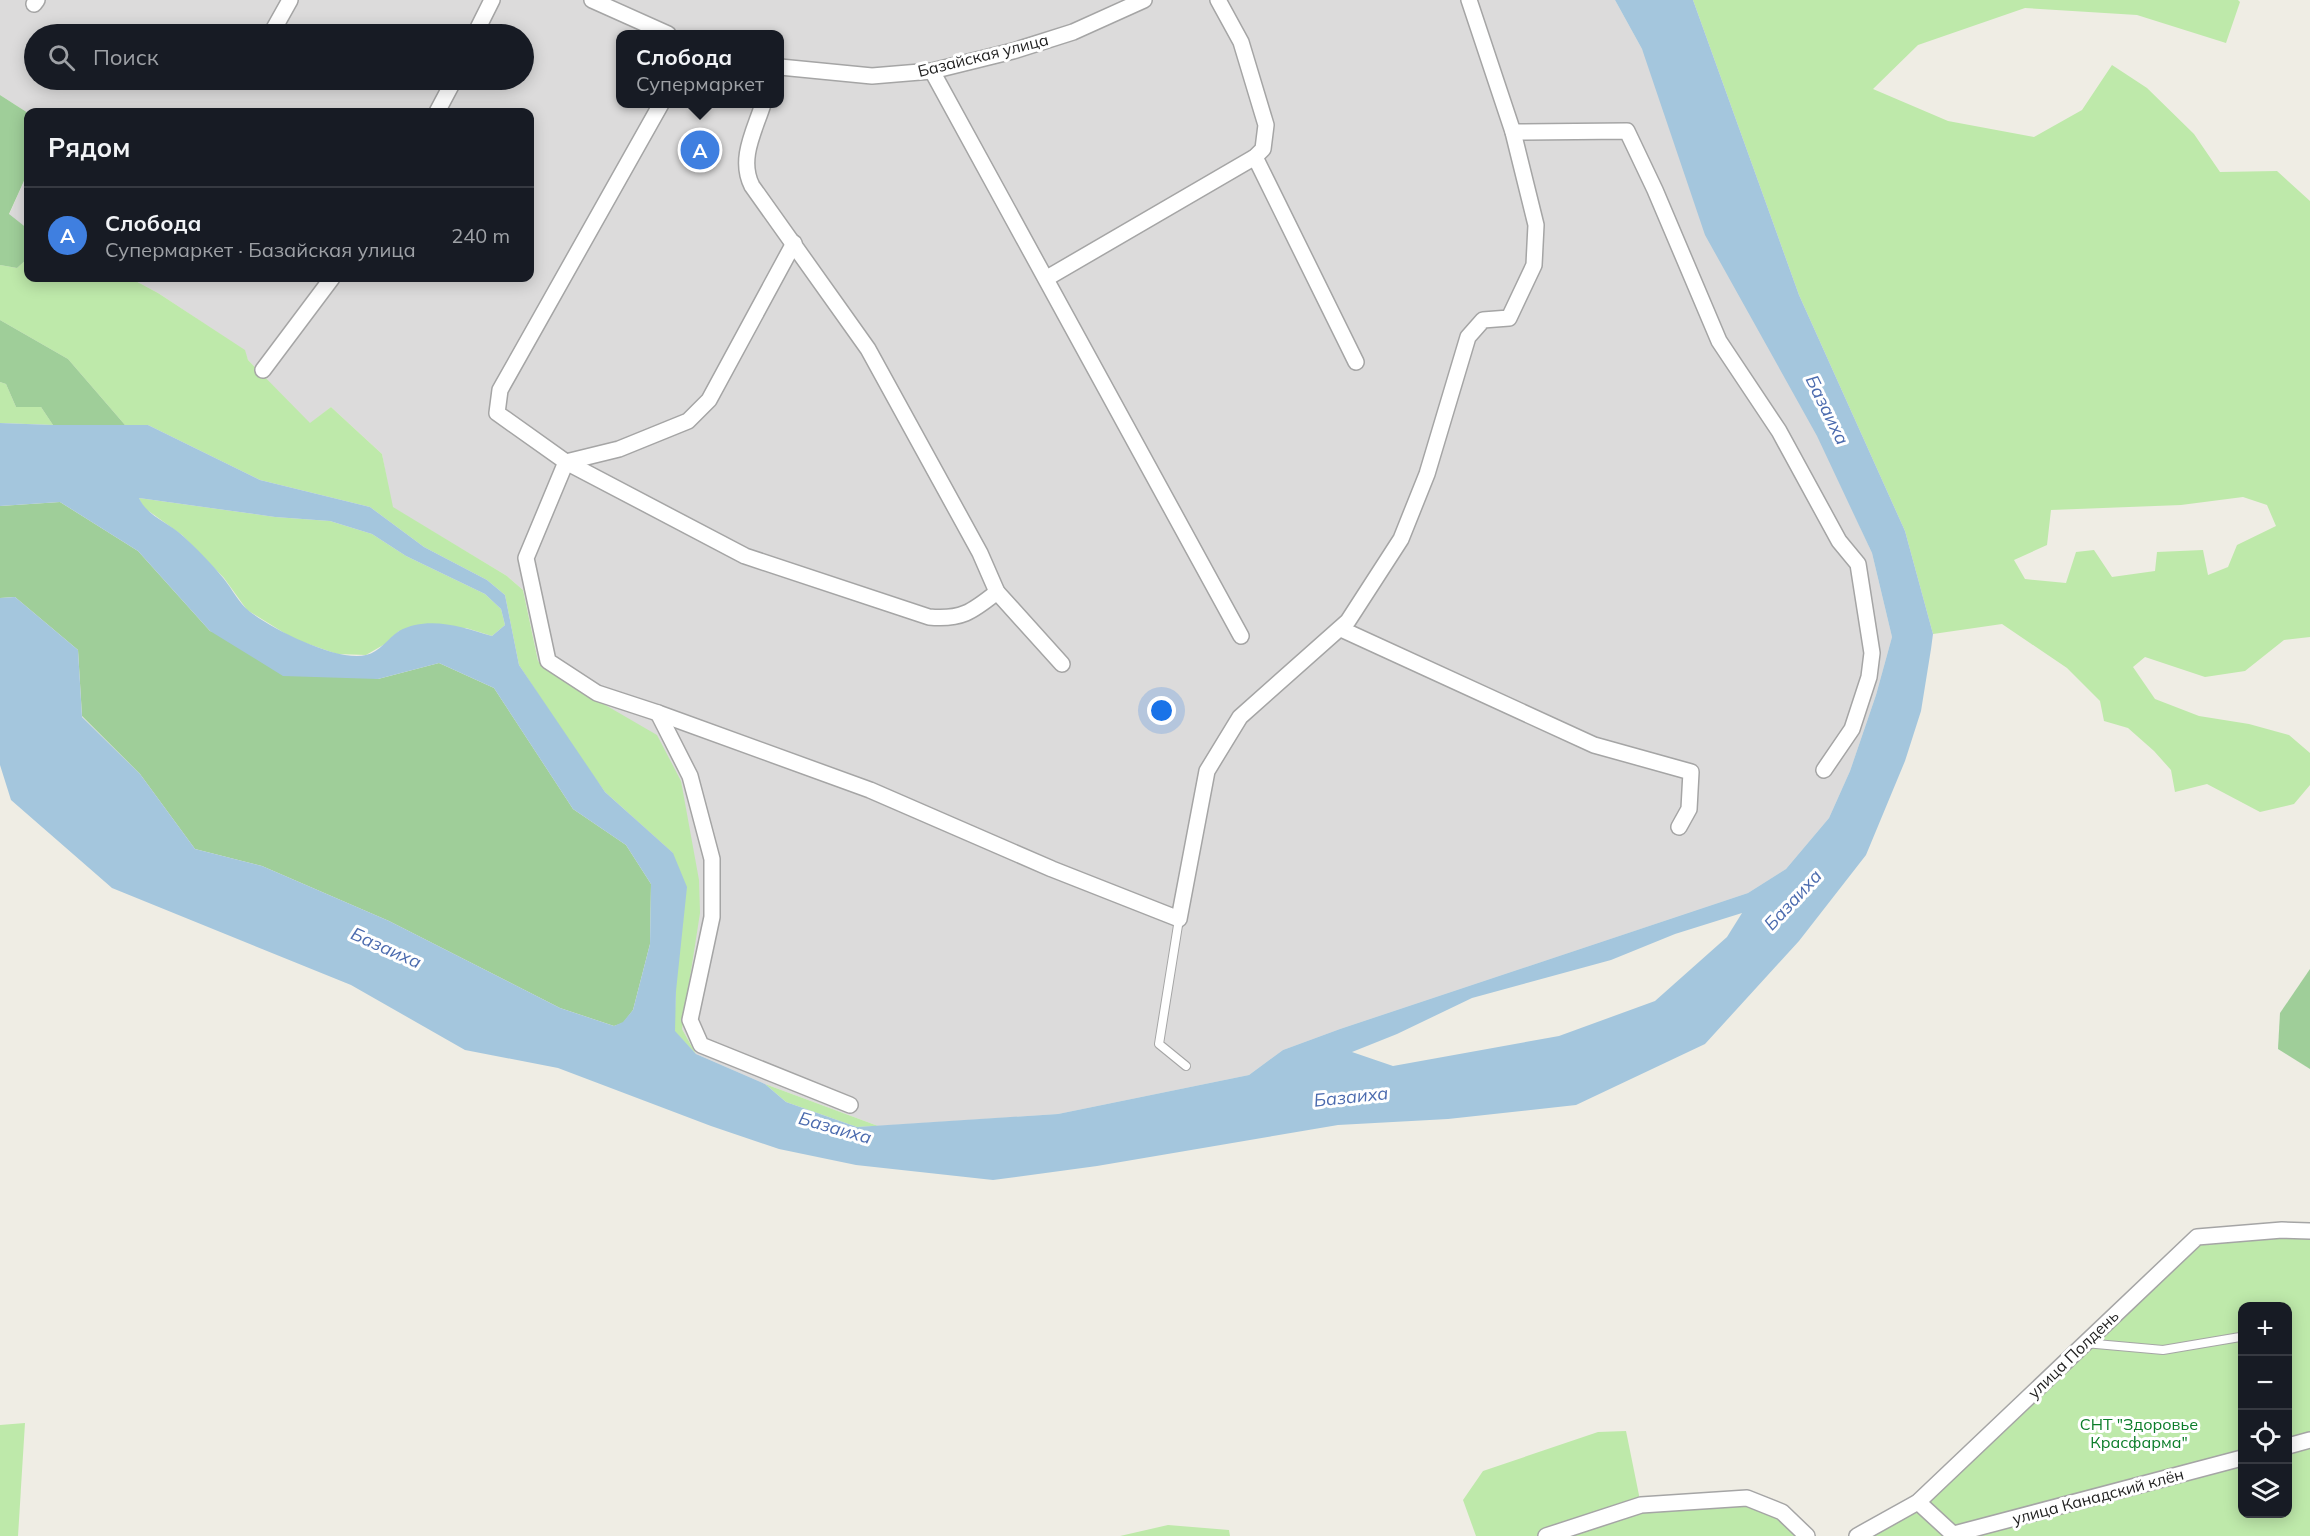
<!DOCTYPE html>
<html lang="ru">
<head>
<meta charset="utf-8">
<style>
  body { margin:0; font-family:Mulish,sans-serif; background:#20242c; color:#f1f3f6 }
  .controls { position:absolute; right:18px; bottom:18px; display:grid; overflow:hidden; border-radius:12px; box-shadow:0 3px 15px #0003 }
  .controls button { width:54px; height:54px; display:grid; place-items:center; padding:0; border:0; border-bottom:2px solid #363941; background:#171b24; color:#f1f3f6; font:30px sans-serif }
  .you { position:absolute; left:1162px; top:711px; width:21px; height:21px; margin:-15px; border:4px solid #fff; border-radius:50%; background:#1a73e8; box-shadow:0 0 0 9px #1a73e833 }
  .badge { display:grid; place-items:center; width:39px; height:39px; border-radius:50%; background:#cc2400; color:#fff; font-size:20px; font-weight:700 }
  .pin { position:absolute; translate:-50% -50%; border:3px solid #fff; box-shadow:0 2px 6px #0006 }
  .popup { position:absolute; left:616px; top:30px; width:168px; height:78px; box-sizing:border-box; display:grid; place-content:center; border-radius:12px; background:#171b24; filter:drop-shadow(0 2px 4px #0005); font-size:20px; white-space:nowrap; color:#9ea1a6 }
  .popup b { font-size:22px; color:#f1f3f6 }
  .popup::after { content:''; position:absolute; left:50%; top:100%; margin-left:-12px; border:12px solid transparent; border-top-color:#171b24 }
  .list { margin:0; padding:0; list-style:none }
  h2 { display:flex; justify-content:space-between; align-items:center; height:78px; margin:0; padding:0 24px; font-size:26px }
  h2 small { font-size:20px; font-weight:400; color:#9ea1a6 }
  .list li { display:grid; grid-template-columns:39px 1fr auto; gap:18px; align-items:center; box-sizing:border-box; height:96px; padding:0 24px; border-top:2px solid #363941 }
  .list b { display:block; font-size:22px; white-space:nowrap }
  .list p { margin:0; font-size:20px; white-space:nowrap; color:#9ea1a6 }
  .list em { font-size:20px; font-style:normal; color:#9ea1a6 }
  .icon { flex:none; width:33px; height:33px; fill:none; stroke:currentColor; stroke-width:2; stroke-linecap:round; stroke-linejoin:round }
  .map { position:relative; flex:none; width:2310px; height:1536px; overflow:hidden }
  .search { position:absolute; background:#171b24; box-shadow:0 3px 15px #0003; left:24px; top:24px; width:510px; height:66px; display:flex; align-items:center; gap:15px; box-sizing:border-box; padding:0 21px; border-radius:33px; color:#9ea1a6; font-size:22px }
  .panel { position:absolute; background:#171b24; box-shadow:0 3px 15px #0003; left:24px; top:108px; width:510px; height:174px; border-radius:12px }
  .map>svg:first-child { display:block }
  .residential { fill:#dcdbdb; fill-rule:evenodd }
  .grass { fill:#bee9aa; fill-rule:evenodd }
  .forest { fill:#9fce99 }
  .water { fill:#a4c6dd; fill-rule:evenodd }
  .lines { fill:none; stroke-linecap:round; stroke-linejoin:round }
  .service-casing { stroke:#a5a5a5; stroke-width:10 }
  .minor-casing { stroke:#a5a5a5; stroke-width:18 }
  .service { stroke:#fff; stroke-width:8 }
  .minor { stroke:#fff; stroke-width:15 }
  .labels { text-anchor:middle; stroke-width:6; stroke-linejoin:round; paint-order:stroke }
  .street-label { font-size:16px; fill:#1e1e1e; stroke:#fff }
  .park-label { font-size:16px; fill:#0b7d29; stroke:#fff }
  .water-label { font-size:18px; font-style:italic; fill:#4a6aae; stroke:#fff }
</style>
</head>
<body>
<div class="map">
<svg width="2310" height="1536" viewBox="0 0 2310 1536">
  <rect width="100%" height="100%" fill="#efede4"/>
  <g class="residential">
    <path d="M 0,0 L 1615,0 L 1642,49 L 1872,553 L 1892,637 L 1876,695 L 1850,771 L 1829,818 L 1786,869 L 1748,893 L 1340,1029 L 1283,1050 L 1249,1075 L 1058,1114 L 878,1126 L 765,1084 L 696,1054 L 682,1029 L 686,995 L 595,699 L 538,661 L 523,590 L 507,576 L 392,507 L 382,454 L 331,407 L 310,424 L 248,360 L 244,350 L 158,293 L 130,278 L 530,278 L 530,112 L 28,113 L 0,95 ZM 34,34 L 524,34 L 524,80 L 34,80 ZM 620,34 L 780,34 L 780,104 L 620,104 Z"/>
    <path d="M 28,172 L 28,229 L 9,215 Z"/>
  </g>
  <g class="grass">
    <path d="M 1693,0 L 2238,0 L 2240,2 L 2226,43 L 2137,15 L 2025,8 L 1918,45 L 1873,89 L 1948,121 L 2034,137 L 2082,110 L 2112,65 L 2147,88 L 2194,134 L 2220,172 L 2277,171 L 2310,201 L 2310,637 L 2284,640 L 2245,671 L 2205,677 L 2145,657 L 2133,667 L 2155,699 L 2199,716 L 2249,724 L 2289,735 L 2310,753 L 2310,785 L 2294,804 L 2260,812 L 2207,784 L 2175,792 L 2171,770 L 2154,751 L 2128,728 L 2104,721 L 2100,701 L 2067,668 L 2002,624 L 1933,634 L 1905,531 L 1799,295 ZM 2243,497 L 2267,505 L 2276,526 L 2237,545 L 2228,567 L 2208,575 L 2203,550 L 2157,552 L 2155,571 L 2112,577 L 2094,550 L 2076,552 L 2066,583 L 2025,579 L 2014,560 L 2047,545 L 2051,510 L 2181,505 Z"/>
    <path d="M 28,250 L 28,278 L 130,278 L 158,293 L 245,350 L 248,360 L 310,423 L 331,407 L 382,454 L 393,507 L 507,576 L 523,590 L 538,661 L 595,699 L 657,735 L 681,781 L 699,880 L 700,913 L 682,1029 L 696,1054 L 674,1031 L 676,991 L 673,853 L 605,792 L 574,749 L 519,665 L 505,595 L 487,580 L 424,547 L 370,507 L 260,480 L 148,425 L 125,425 L 68,359 L 0,320 L 0,265 L 17,268 L 27,259 Z"/>
    <path d="M 0,382 L 6,384 L 16,407 L 41,407 L 53,425 L 0,423 Z"/>
    <path d="M 139,498 L 275,517 L 330,521 L 372,534 L 406,556 L 485,594 L 501,609 L 505,625 L 492,636 L 466,628 L 399,631 L 385,644 L 366,655 L 337,654 L 294,639 L 247,610 L 224,578 L 182,535 L 143,507 Z"/>
    <path d="M 765,1084 L 878,1126 L 857,1127 L 786,1102 Z"/>
    <path d="M 2310,1231 L 2310,1536 L 1857,1536 L 1918,1502 L 2197,1237 ZM 2242,1306 L 2288,1306 L 2288,1514 L 2242,1514 Z"/>
    <path d="M 25,1423 L 18,1536 L 0,1536 L 0,1425 Z"/>
    <path d="M 1626,1431 L 1641,1505 L 1747,1498 L 1807,1536 L 1476,1536 L 1463,1500 L 1483,1471 L 1598,1432 Z"/>
    <path d="M 1168,1525 L 1229,1530 L 1230,1536 L 1120,1536 Z"/>
  </g>
  <g class="forest">
    <path d="M 0,95 L 28,113 L 28,172 L 9,214 L 28,229 L 27,259 L 17,268 L 0,265 Z"/>
    <path d="M 0,320 L 68,359 L 125,425 L 53,425 L 41,407 L 16,407 L 6,384 L 0,382 Z"/>
    <path d="M 60,502 L 138,551 L 210,631 L 378,679 L 439,663 L 494,688 L 573,809 L 626,845 L 651,884 L 650,944 L 633,1010 L 623,1023 L 614,1026 L 560,1008 L 389,921 L 262,866 L 195,849 L 140,774 L 82,716 L 78,650 L 15,597 L 0,598 L 0,506 Z"/>
    <path d="M 2310,969 L 2310,1069 L 2278,1049 L 2280,1013 Z"/>
  </g>
  <path class="water" d="M 1615,0 L 1693,0 L 1799,295 L 1905,531 L 1933,634 L 1931,649 L 1921,711 L 1905,761 L 1866,855 L 1799,941 L 1705,1044 L 1576,1105 L 1448,1119 L 1338,1125 L 1097,1166 L 993,1180 L 856,1165 L 779,1149 L 711,1126 L 558,1068 L 465,1050 L 351,985 L 112,888 L 11,800 L 0,765 L 0,598 L 15,597 L 78,650 L 82,717 L 140,774 L 195,849 L 262,866 L 389,921 L 560,1008 L 614,1026 L 623,1022 L 633,1010 L 650,944 L 651,884 L 626,845 L 573,809 L 494,688 L 439,663 L 378,679 L 283,676 L 210,631 L 138,551 L 60,502 L 0,506 L 0,423 L 53,425 L 148,425 L 260,480 L 370,507 L 424,547 L 487,580 L 505,595 L 519,665 L 605,792 L 673,853 L 687,887 L 676,991 L 675,1031 L 696,1054 L 765,1084 L 786,1102 L 857,1127 L 1058,1114 L 1249,1075 L 1283,1050 L 1340,1029 L 1748,893 L 1786,869 L 1829,818 L 1850,771 L 1876,695 L 1892,637 L 1872,553 L 1817,436 L 1705,235 L 1642,49 ZM 139,498 L 275,517 L 330,521 L 372,534 L 406,556 L 485,594 L 501,609 L 505,625 L 492,636 C 463,627 428,615 399,631 C 388,638 380,652 366,655 C 337,662 272,629 249,611 C 239,603 232,589 224,579 C 212,564 197,549 183,536 C 169,523 147,516 139,498 ZM 1742,913 L 1727,937 L 1655,1001 L 1559,1036 L 1393,1066 L 1352,1052 L 1397,1034 L 1472,998 L 1611,960 L 1675,934 Z"/>
  <g class="lines">
    <g class="service-casing">
      <g id="service">
        <path d="M 1179,919 L 1159,1044 L 1186,1066"/>
        <path d="M 2085,1343 L 2163,1350 L 2240,1337"/>
      </g>
    </g>
    <g class="minor-casing">
      <g id="minor">
        <path d="M 592,0 L 668,34"/>
        <path d="M 34,4 L 37,0"/>
        <path d="M 271,34 L 290,0"/>
        <path d="M 475,34 L 492,0"/>
        <path d="M 780,67 L 872,76 L 932,71 L 1013,51 L 1073,32 L 1144,0"/>
        <path d="M 932,71 L 1241,636"/>
        <path d="M 661,104 L 500,390 L 497,413 L 566,462 L 745,556 L 929,617 C 961,620 972,612 997,592"/>
        <path d="M 763,104 C 755,130 738,159 752,186 L 868,349 L 980,553 L 997,592 L 1062,664"/>
        <path d="M 437,112 L 454,80"/>
        <path d="M 1513,132 L 1627,131 L 1655,190 L 1719,341 L 1779,431 L 1839,541 L 1858,564 L 1872,653 L 1869,677 L 1852,729 L 1824,770"/>
        <path d="M 1255,157 L 1356,362"/>
        <path d="M 794,243 L 709,400 L 688,421 L 619,449 L 566,462 L 526,558 L 548,661 L 597,693 L 658,713 L 870,790 L 1052,869 L 1179,919 L 1207,771 L 1240,717 L 1348,621 L 1401,539 L 1427,474 L 1468,337 L 1483,320 L 1509,318 L 1534,265 L 1536,225 L 1513,132 L 1469,0"/>
        <path d="M 1047,278 L 1255,157 L 1263,149 L 1266,125 L 1241,42 L 1218,0"/>
        <path d="M 263,370 L 332,278"/>
        <path d="M 1341,629 L 1594,745 L 1691,772 L 1689,809 L 1679,827"/>
        <path d="M 658,713 L 690,776 L 712,859 L 712,917 L 690,1020 L 701,1045 L 850,1105"/>
        <path d="M 2288,1446 L 2310,1440"/>
        <path d="M 1918,1502 L 1955,1536"/>
        <path d="M 1954,1534 L 2242,1458"/>
        <path d="M 1546,1536 L 1641,1505 L 1747,1498 L 1782,1512 L 1807,1536"/>
        <path d="M 1857,1536 L 1918,1502 L 2197,1237 L 2282,1230 L 2310,1231"/>
      </g>
    </g>
    <use href="#service" class="service"/>
    <use href="#minor" class="minor"/>
  </g>
  <g class="labels">
    <g class="street-label">
      <text transform="translate(983 55) rotate(-14)" y="6">Базайская улица</text>
      <text transform="translate(2073 1354) rotate(-44)" y="6">улица Полдень</text>
      <text transform="translate(2098 1496) rotate(-15)" y="6">улица Канадский клён</text>
    </g>
    <g class="park-label">
      <text x="2139" y="1430">СНТ "Здоровье<tspan x="2139" dy="18">Красфарма"</tspan></text>
    </g>
    <g class="water-label">
      <text transform="translate(1827 410) rotate(64)" y="6">Базаиха</text>
      <text transform="translate(1793 900) rotate(-47)" y="6">Базаиха</text>
      <text transform="translate(386 948) rotate(24)" y="6">Базаиха</text>
      <text transform="translate(1351 1097) rotate(-6)" y="6">Базаиха</text>
      <text transform="translate(835 1128) rotate(16)" y="6">Базаиха</text>
    </g>
  </g>
</svg>
<div class="controls">
<button>+</button>
<button>−</button>
<button><svg class="icon" aria-label="locate" viewBox="0 0 24 24"><circle cx="12" cy="12" r="6"/><path d="M12 2v4M12 18v4M2 12h4M18 12h4"/></svg></button>
<button><svg class="icon" aria-label="layers" viewBox="0 0 24 24"><path d="M12 4l9 5-9 5-9-5zM3 14l9 5 9-5"/></svg></button>
</div>
<div class="you"></div>
<div class="pin badge" style="left:700px;top:150px;background:#3f7fe0">A</div>
<div class="popup"><b>Слобода</b>Супермаркет</div>
<div class="search"><svg class="icon" aria-label="search" viewBox="0 0 24 24"><circle cx="10" cy="10" r="6"/><path d="M15 15l6 6"/></svg>Поиск</div>
<section class="panel">
<h2>Рядом<small></small></h2>
<ul class="list">
<li><span class="badge" style="background:#3f7fe0">A</span><div><b>Слобода</b><p>Супермаркет · Базайская улица</p></div><em>240 m</em></li>
</ul>
</section>
</div>
</body>
</html>
